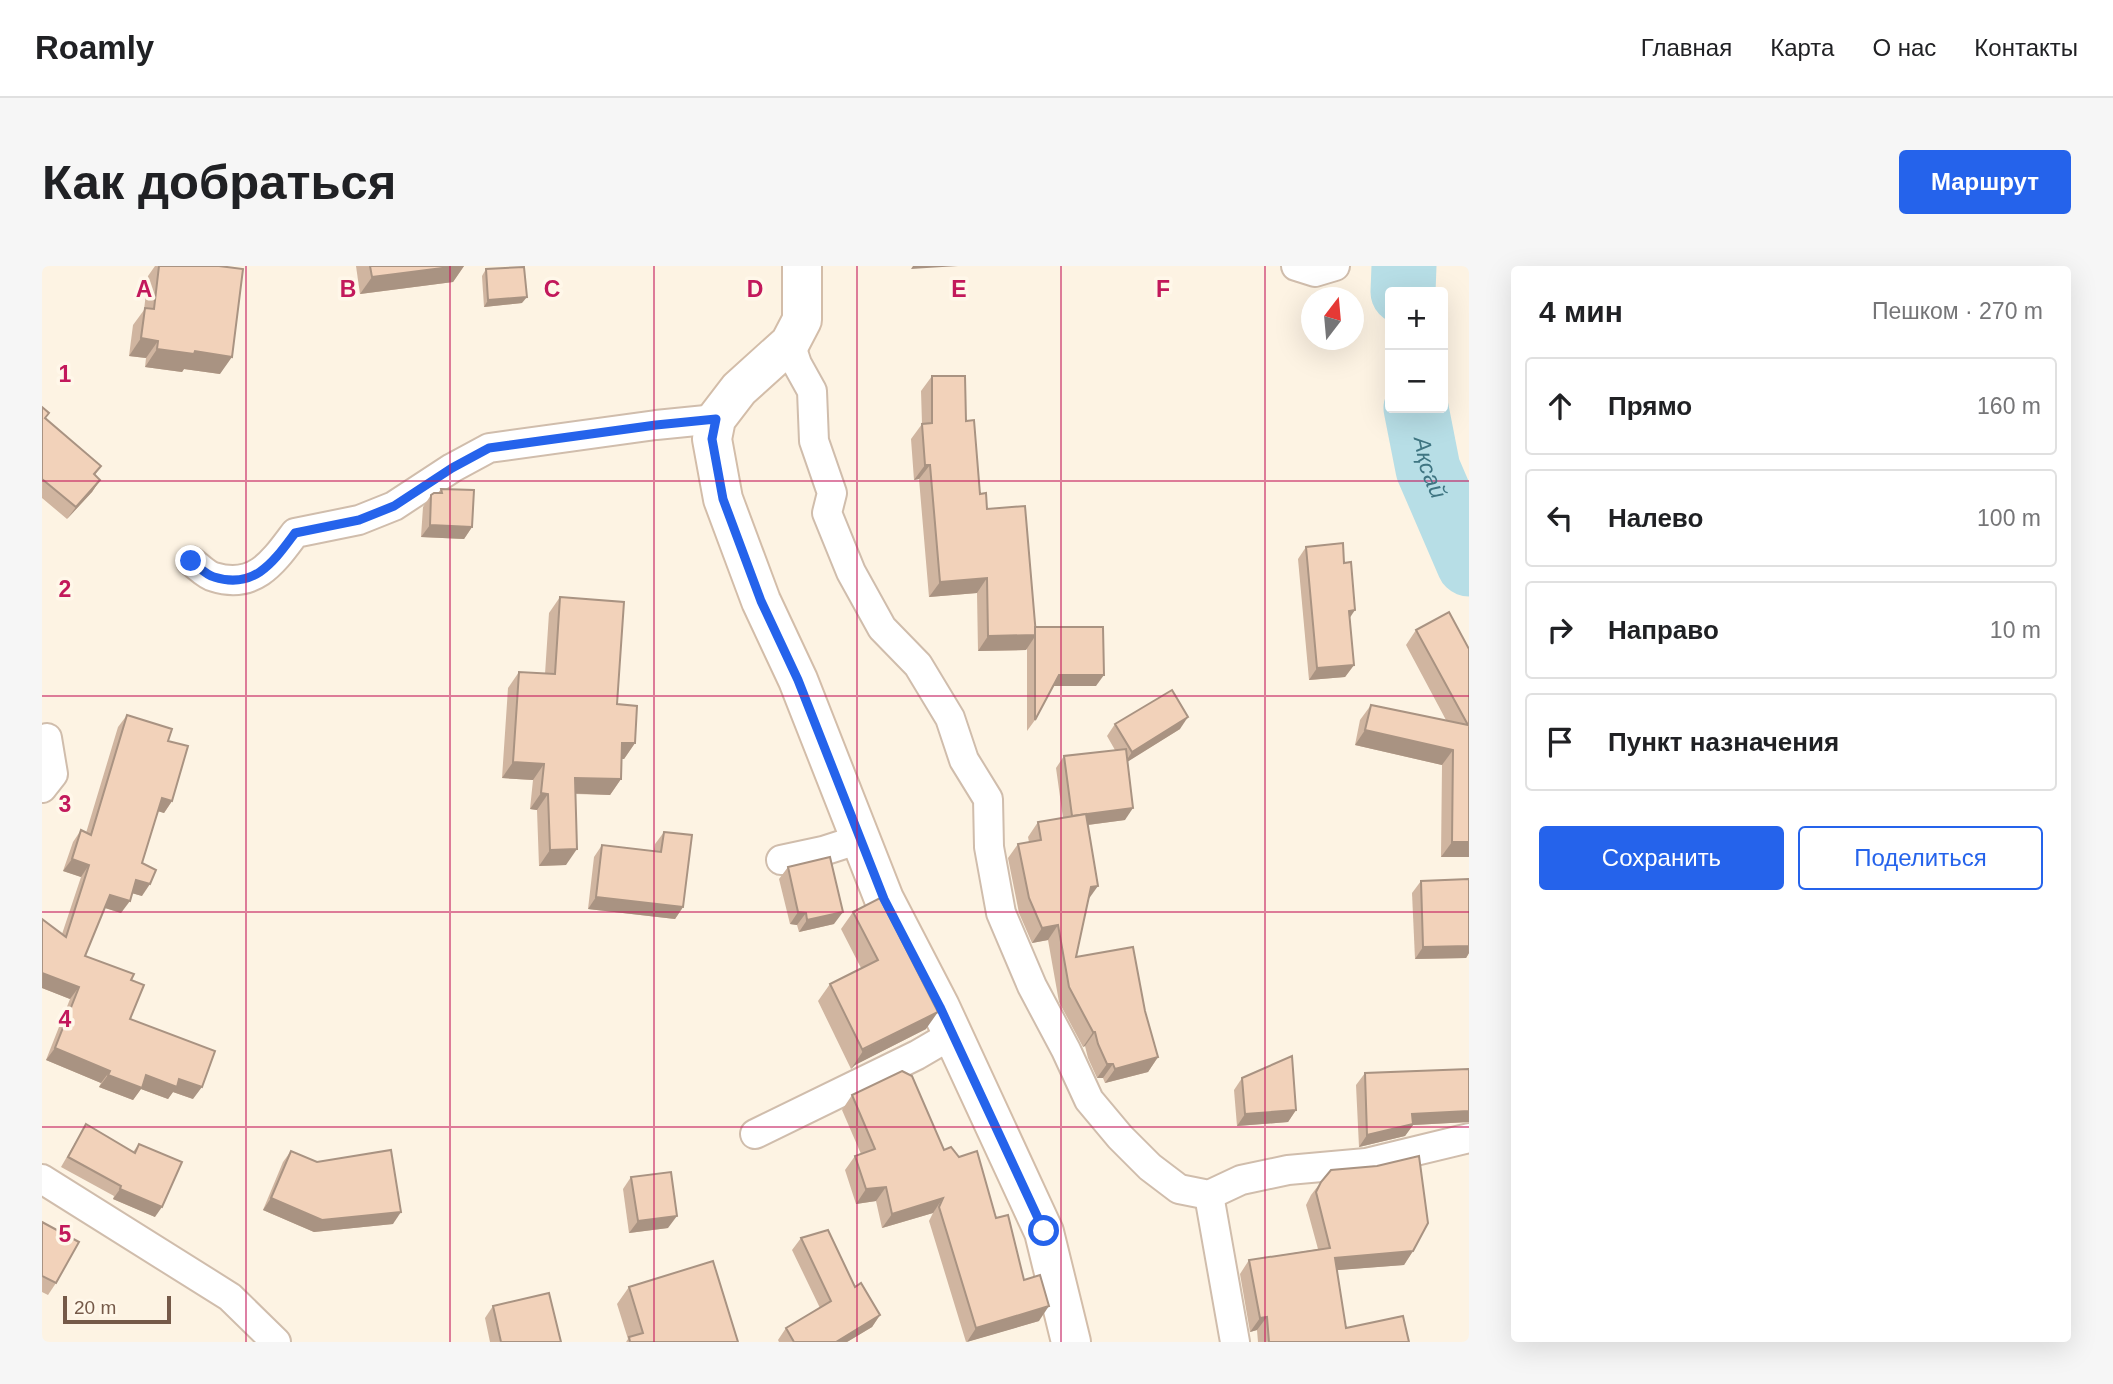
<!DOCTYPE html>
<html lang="ru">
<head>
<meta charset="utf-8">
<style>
  body { margin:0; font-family:Arial,sans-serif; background:#f6f6f6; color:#202124 }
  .controls { position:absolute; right:21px; top:21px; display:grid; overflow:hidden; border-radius:7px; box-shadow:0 7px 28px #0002 }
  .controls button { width:63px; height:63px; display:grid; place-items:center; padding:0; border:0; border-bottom:2px solid #e0e0e0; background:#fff; color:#202124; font:35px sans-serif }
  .compass { position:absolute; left:1259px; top:21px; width:63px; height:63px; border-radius:50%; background:#fff; box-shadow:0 7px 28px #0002; rotate:16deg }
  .scale { position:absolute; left:21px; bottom:18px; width:108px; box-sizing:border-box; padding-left:7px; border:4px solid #755948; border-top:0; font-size:19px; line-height:24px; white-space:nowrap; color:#755948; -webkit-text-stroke:5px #fff7e9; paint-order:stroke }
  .stop { position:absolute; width:21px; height:21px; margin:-16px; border:5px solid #2563eb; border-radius:50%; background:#fff }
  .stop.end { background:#2563eb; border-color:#fff; box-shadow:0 2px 7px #0008 }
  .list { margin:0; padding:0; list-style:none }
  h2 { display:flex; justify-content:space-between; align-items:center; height:91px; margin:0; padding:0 28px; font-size:30px }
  h2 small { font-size:23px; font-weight:400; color:#757577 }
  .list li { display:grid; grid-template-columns:46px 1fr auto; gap:21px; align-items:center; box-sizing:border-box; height:98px; margin:0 14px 14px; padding:0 14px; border:2px solid #e0e0e0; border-radius:7px }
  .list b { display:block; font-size:26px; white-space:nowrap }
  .list em { font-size:23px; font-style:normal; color:#757577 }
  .actions { display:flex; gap:14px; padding:21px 28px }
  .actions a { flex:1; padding:16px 0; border:2px solid #2563eb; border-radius:7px; text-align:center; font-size:24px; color:#2563eb }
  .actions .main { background:#2563eb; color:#fff }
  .icon { flex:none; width:38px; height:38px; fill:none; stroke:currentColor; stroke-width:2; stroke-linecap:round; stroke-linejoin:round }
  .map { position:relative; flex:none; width:1427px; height:1076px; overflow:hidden; border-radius:7px }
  header { display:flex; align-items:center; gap:42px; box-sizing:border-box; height:98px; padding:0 35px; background:#fff; border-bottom:2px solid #e0e0e0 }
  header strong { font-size:33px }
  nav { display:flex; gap:38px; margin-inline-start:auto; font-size:24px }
  .intro { display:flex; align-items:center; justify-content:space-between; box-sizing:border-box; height:168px; padding:0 42px }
  h1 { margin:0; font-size:49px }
  .button { padding:18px 32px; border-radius:7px; background:#2563eb; color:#fff; font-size:24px; font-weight:700 }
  main { display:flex; gap:42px; padding:0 42px }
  aside { flex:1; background:#fff; border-radius:7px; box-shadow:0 7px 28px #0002 }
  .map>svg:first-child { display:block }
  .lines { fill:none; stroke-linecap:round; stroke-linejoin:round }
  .river { stroke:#b7dee6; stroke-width:65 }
  .street-casing { stroke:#d0bdac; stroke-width:32 }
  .secondary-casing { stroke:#d3bda9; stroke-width:42 }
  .street { stroke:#fff; stroke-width:28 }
  .secondary { stroke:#fff; stroke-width:38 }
  .wall { fill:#d0b5a0 }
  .shaded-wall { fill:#a99382 }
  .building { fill:#f2d2ba; stroke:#a99382; stroke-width:2 }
  .route { stroke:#2563eb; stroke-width:9 }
  .grid { fill:none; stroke:#c2185b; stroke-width:2; stroke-opacity:0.55 }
  .labels { text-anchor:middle; stroke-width:7; stroke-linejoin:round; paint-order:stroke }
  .water-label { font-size:23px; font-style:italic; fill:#3f7582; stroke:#fff7e9 }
  .grid-label { font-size:23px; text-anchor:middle; font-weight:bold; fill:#c2185b; stroke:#fff7e9; stroke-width:7; stroke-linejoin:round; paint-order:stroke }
</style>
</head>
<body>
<header>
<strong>Roamly</strong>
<nav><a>Главная</a><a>Карта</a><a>О нас</a><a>Контакты</a></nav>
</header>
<div class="intro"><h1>Как добраться</h1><a class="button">Маршрут</a></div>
<main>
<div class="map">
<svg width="1427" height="1076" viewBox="0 0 1427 1076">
  <rect width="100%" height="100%" fill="#fdf3e3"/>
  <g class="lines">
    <g class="river">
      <path d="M 1361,26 L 1362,0"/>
      <path id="s1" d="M 1374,142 L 1386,203 L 1427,298"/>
    </g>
    <g class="street-casing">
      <g id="street">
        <path d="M 1254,0 L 1273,6 L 1293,0"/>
        <path d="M 748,77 L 755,98 L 770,125 L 772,175 L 790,227 L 785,247 L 809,306 L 840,362 L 876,399 L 908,452 L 922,494 L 946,533 L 947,581 L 959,647 L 990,720 L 1024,784 L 1047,834 L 1078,871 L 1108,901 L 1137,923 L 1167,929 L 1199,914 L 1246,904 L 1324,897 L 1427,872"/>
        <path d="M 149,295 C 156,300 164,309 172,311 C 213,324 232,295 253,267 L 317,254 L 352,240 L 410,202 L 447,182 L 614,159 L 674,153"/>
        <path d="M 0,522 L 11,508 L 5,472"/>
        <path d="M 739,594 L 781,585 L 818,573"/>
        <path d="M 713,868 L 875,789 L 911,768"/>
        <path d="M 0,913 L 188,1031 L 234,1076"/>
        <path d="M 1167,929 L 1193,1076"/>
      </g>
    </g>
    <g class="secondary-casing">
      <path id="secondary" d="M 760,0 L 760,54 L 748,77 L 697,123 L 674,153 L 670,173 L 681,233 L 719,335 L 756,414 L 842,633 L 898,741 L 1002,966 L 1029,1076"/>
    </g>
    <use href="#street" class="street"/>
    <use href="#secondary" class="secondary"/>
  </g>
  <g class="wall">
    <path d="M 113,0 L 177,0 L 178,108 L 142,103 L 140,106 L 103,101 L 104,92 L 87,90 L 91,59 L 102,44 L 106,10 Z"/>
    <path d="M 314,0 L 422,0 L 411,16 L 318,28 Z"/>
    <path d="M 444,3 L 480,37 L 442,41 L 440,10 Z"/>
    <path d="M 890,110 L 924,155 L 938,228 L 993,361 L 1054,420 L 1011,420 L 993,454 L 985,465 L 985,382 L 984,384 L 936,385 L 935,327 L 887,331 L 877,213 L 872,214 L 869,173 L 880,158 L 879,125 Z"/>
    <path d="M 0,141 L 7,147 L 3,152 L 59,200 L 53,209 L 58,214 L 50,226 L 25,253 L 0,232 Z"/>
    <path d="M 399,223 L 430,261 L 422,273 L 379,271 L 381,241 L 389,229 L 396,227 Z"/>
    <path d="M 1264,281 L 1302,297 L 1312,399 L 1303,411 L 1267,414 L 1256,293 Z"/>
    <path d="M 518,331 L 575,438 L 593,477 L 582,493 L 579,493 L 579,513 L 568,529 L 533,528 L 524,599 L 497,600 L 495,544 L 488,543 L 491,514 L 460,512 L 466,422 L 477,406 L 503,408 L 507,347 Z"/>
    <path d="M 1374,364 L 1427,383 L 1427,591 L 1399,591 L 1400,499 L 1313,479 L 1318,454 L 1329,439 L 1404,454 L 1364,379 Z"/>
    <path d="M 85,449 L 126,475 L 130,535 L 122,547 L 116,545 L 100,597 L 100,630 L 90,627 L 79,647 L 63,642 L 43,690 L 89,714 L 88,753 L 151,833 L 131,826 L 126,833 L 99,823 L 91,834 L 57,821 L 59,817 L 4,794 L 28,733 L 0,722 L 0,653 L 20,668 L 39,611 L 21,605 L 31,576 L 39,564 L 44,567 L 76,461 Z"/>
    <path d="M 1073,458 L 1138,463 L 1086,495 L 1083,554 L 1046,559 L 1046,634 L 1034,691 L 1103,745 L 1116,791 L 1106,806 L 1063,817 L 1061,812 L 1055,812 L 1046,792 L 1043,780 L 1041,781 L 1017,736 L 1006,674 L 990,677 L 977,647 L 966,592 L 976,578 L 987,576 L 986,571 L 996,556 L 1021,552 L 1014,502 L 1022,490 L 1073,484 L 1065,470 Z"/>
    <path d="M 622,566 L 641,641 L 633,653 L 546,643 L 552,591 L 560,579 L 612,585 L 613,578 Z"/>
    <path d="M 746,601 L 792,658 L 757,666 L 755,659 L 748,658 L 737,613 Z"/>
    <path d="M 1427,613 L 1427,687 L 1424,692 L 1373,693 L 1370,627 L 1379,615 Z"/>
    <path d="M 811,646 L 884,763 L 813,799 L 809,803 L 776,735 L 788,718 L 819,702 L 799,663 Z"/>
    <path d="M 1323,807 L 1427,856 L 1371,859 L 1363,870 L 1317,881 L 1314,819 Z"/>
    <path d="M 1200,812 L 1254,844 L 1246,856 L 1195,860 L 1192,824 Z"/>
    <path d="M 810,829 L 902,884 L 954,952 L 982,1014 L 997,1055 L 924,1076 L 887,955 L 891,947 L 840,962 L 834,935 L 814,938 L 803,904 L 813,890 L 819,888 L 800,844 Z"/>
    <path d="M 44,858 L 91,886 L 97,878 L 113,951 L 71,933 L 72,930 L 19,901 Z"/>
    <path d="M 249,885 L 275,896 L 351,958 L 272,966 L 221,944 L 241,896 Z"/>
    <path d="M 589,911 L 626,962 L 587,967 L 581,923 Z"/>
    <path d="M 1279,916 L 1371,985 L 1362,999 L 1295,1004 L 1304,1062 L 1367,1076 L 1216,1076 L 1215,1064 L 1208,1066 L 1198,1008 L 1207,994 L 1276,983 L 1264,939 L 1269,929 Z"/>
    <path d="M 0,956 L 14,1017 L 6,1029 L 0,1026 Z"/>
    <path d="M 759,972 L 813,1021 L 838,1049 L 830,1061 L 805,1076 L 737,1076 L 736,1074 L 744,1062 L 778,1042 L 750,984 Z"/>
    <path d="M 587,1021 L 696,1076 L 584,1076 L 586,1073 L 575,1038 Z"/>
    <path d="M 451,1040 L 518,1076 L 448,1076 L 443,1052 Z"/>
  </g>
  <g class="shaded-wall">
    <path d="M 416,0 L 422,0 L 411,16 L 318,28 L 330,11 Z"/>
    <path d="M 871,0 L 916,0 L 869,3 Z"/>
    <path d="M 485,31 L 480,37 L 442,41 L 446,34 Z"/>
    <path d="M 99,72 L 116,75 L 104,92 L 87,90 Z"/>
    <path d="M 115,83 L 153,85 L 190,91 L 178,108 L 142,103 L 140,106 L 103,101 Z"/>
    <path d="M 883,199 L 888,199 L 877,213 L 872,214 Z"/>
    <path d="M 58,214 L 50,226 L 25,253 L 34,241 Z"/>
    <path d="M 388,259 L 430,261 L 422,273 L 379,271 Z"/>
    <path d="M 945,312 L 935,327 L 887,331 L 898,316 Z"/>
    <path d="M 1313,344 L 1305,356 L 1307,345 Z"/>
    <path d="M 994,369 L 984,384 L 936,385 L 946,370 Z"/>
    <path d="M 1312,399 L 1303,411 L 1267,414 L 1275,402 Z"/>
    <path d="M 1017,409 L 1062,409 L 1054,420 L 1010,420 Z"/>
    <path d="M 1146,451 L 1138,463 L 1082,498 L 1090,486 Z"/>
    <path d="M 1323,464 L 1411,484 L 1400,499 L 1313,479 Z"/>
    <path d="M 580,477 L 593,477 L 582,493 L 569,492 Z"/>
    <path d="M 471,496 L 502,498 L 491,514 L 460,512 Z"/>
    <path d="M 533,512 L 579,513 L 568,529 L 522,527 Z"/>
    <path d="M 499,527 L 506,528 L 495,544 L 488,543 Z"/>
    <path d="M 120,532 L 130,535 L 122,547 L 112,544 Z"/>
    <path d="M 1091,542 L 1083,554 L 1022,562 L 1030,550 Z"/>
    <path d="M 1410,576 L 1427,576 L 1427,591 L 1399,591 Z"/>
    <path d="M 535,583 L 524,599 L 497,600 L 508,584 Z"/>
    <path d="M 30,593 L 47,599 L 39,611 L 21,605 Z"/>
    <path d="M 94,614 L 108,618 L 100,630 L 86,626 Z"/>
    <path d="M 1056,620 L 1046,634 L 1049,621 Z"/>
    <path d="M 68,629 L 88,635 L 79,647 L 60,641 Z"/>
    <path d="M 554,631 L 641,641 L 633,653 L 546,643 Z"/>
    <path d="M 756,646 L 764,647 L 755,659 L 748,658 Z"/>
    <path d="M 801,646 L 792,658 L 757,666 L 765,654 Z"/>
    <path d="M 1016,659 L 1006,674 L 990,677 L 1000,662 Z"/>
    <path d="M 1427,680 L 1427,687 L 1424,692 L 1373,693 L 1381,681 Z"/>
    <path d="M 0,707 L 37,721 L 28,733 L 0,722 Z"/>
    <path d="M 896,746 L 884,763 L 813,799 L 809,803 L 821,785 L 821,784 Z"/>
    <path d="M 1051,766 L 1053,766 L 1043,780 L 1041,781 Z"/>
    <path d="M 13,782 L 68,805 L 59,817 L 4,794 Z"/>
    <path d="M 1116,791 L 1106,806 L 1063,817 L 1073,803 Z"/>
    <path d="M 1065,798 L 1071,798 L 1061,812 L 1055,812 Z"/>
    <path d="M 66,809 L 104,809 L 137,813 L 160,821 L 151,833 L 131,826 L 126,833 L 99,823 L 91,834 L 57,821 Z"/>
    <path d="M 1254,844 L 1246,856 L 1195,860 L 1203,848 Z"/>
    <path d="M 1427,845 L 1427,856 L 1371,859 L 1363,870 L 1317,881 L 1325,869 L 1370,848 Z"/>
    <path d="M 844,921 L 834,935 L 814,938 L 824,923 Z"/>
    <path d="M 78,923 L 120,941 L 113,951 L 71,933 Z"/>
    <path d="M 229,932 L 359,946 L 351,958 L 272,966 L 221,944 Z"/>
    <path d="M 901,932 L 891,947 L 840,962 L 850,948 Z"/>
    <path d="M 635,950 L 626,962 L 587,967 L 596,955 Z"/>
    <path d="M 1371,985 L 1362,999 L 1284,1005 L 1293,992 Z"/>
    <path d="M 1007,1040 L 997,1055 L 925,1076 L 934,1062 Z"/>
    <path d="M 838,1049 L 830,1061 L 805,1076 L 794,1076 Z"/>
    <path d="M 1225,1051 L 1215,1064 L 1208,1066 L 1218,1052 Z"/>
  </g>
  <g class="building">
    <path d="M 117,0 L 177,0 L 201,3 L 190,91 L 153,85 L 152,88 L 115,83 L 116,75 L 99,72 L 103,42 L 112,43 Z"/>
    <path d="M 328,0 L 416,0 L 330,11 Z"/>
    <path d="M 482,1 L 485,31 L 446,34 L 444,3 Z"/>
    <path d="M 890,110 L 923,110 L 924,155 L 932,154 L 938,228 L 944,227 L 945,243 L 983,240 L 994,369 L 946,370 L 945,312 L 898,316 L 888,199 L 883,199 L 880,158 L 890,157 Z"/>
    <path d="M 0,141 L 7,147 L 3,152 L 59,200 L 52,208 L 58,214 L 34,241 L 0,213 Z"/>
    <path d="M 399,223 L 432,224 L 430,261 L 388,259 L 389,229 L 392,227 L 400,227 Z"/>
    <path d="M 1301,277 L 1302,297 L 1309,296 L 1313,344 L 1307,345 L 1312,399 L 1275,402 L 1264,281 Z"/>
    <path d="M 518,331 L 582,336 L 575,438 L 595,440 L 593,477 L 580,477 L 579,513 L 533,512 L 535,583 L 508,584 L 506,528 L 499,527 L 502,498 L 471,496 L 477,406 L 513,408 Z"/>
    <path d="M 1407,346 L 1427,383 L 1427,576 L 1410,576 L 1411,484 L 1323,464 L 1329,439 L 1426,459 L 1374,364 Z"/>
    <path d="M 993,361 L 1061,361 L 1062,409 L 1017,409 L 993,454 Z"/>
    <path d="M 1130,424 L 1146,451 L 1090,486 L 1073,458 Z"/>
    <path d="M 85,449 L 130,463 L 126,475 L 146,480 L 130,535 L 120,532 L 100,597 L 114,604 L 108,618 L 94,614 L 88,635 L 68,629 L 43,690 L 92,708 L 89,714 L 102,719 L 88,753 L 173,785 L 160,821 L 137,813 L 135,821 L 104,809 L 100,822 L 66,809 L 68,805 L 13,782 L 37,721 L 0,707 L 0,653 L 24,671 L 47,599 L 30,593 L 39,564 L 49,569 Z"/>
    <path d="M 1084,483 L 1091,542 L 1030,550 L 1022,490 Z"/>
    <path d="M 1044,548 L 1056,620 L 1049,621 L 1034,691 L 1091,681 L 1103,745 L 1116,791 L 1073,803 L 1071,798 L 1065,798 L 1056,778 L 1053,766 L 1051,766 L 1027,721 L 1016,659 L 1000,662 L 987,632 L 976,578 L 999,574 L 996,556 Z"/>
    <path d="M 622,566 L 650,569 L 641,641 L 554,631 L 560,579 L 619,586 Z"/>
    <path d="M 788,591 L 801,646 L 765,654 L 764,647 L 756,646 L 746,601 Z"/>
    <path d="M 1427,613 L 1427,680 L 1381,681 L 1379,615 Z"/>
    <path d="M 838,632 L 896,746 L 821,783 L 823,784 L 821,785 L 788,718 L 836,694 L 811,646 Z"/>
    <path d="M 1250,790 L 1254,844 L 1203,848 L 1200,812 Z"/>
    <path d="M 1427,803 L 1427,845 L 1370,848 L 1371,858 L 1325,869 L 1323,807 Z"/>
    <path d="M 860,805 L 870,810 L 902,884 L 909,881 L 917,891 L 935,885 L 954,952 L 966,949 L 982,1014 L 998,1009 L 1007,1040 L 934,1062 L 897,941 L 901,932 L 850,948 L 844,921 L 824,923 L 813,890 L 833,883 L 810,829 Z"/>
    <path d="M 44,858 L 93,887 L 97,878 L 140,896 L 120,941 L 78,923 L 79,920 L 26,891 Z"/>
    <path d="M 349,884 L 359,946 L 280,954 L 229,932 L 249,885 L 275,896 Z"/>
    <path d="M 1377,890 L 1386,957 L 1371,985 L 1293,992 L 1304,1062 L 1361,1050 L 1367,1076 L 1227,1076 L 1225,1051 L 1218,1052 L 1207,994 L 1288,982 L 1274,926 L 1279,916 L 1289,904 L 1335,900 Z"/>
    <path d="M 629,906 L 635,950 L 596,955 L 589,911 Z"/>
    <path d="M 0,956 L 37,976 L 14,1017 L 0,1010 Z"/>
    <path d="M 786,964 L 813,1021 L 819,1017 L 838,1049 L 794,1076 L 752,1076 L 744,1062 L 789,1035 L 759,972 Z"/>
    <path d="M 671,995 L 696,1076 L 588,1076 L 587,1071 L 601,1067 L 587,1021 Z"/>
    <path d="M 507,1027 L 519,1076 L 459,1076 L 451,1040 Z"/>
  </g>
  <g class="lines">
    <path class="route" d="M 149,295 C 156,300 164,309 172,311 C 213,324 232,295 253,267 L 317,254 L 352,240 L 410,202 L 447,182 L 614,159 L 674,153 L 670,173 L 681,233 L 719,335 L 756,414 L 842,633 L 898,741 L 1002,965"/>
  </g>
  <path class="grid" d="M 204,0 L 204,1076M 408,0 L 408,1076M 612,0 L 612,1076M 815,0 L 815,1076M 1019,0 L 1019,1076M 1223,0 L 1223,1076M 0,215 L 1427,215M 0,430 L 1427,430M 0,646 L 1427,646M 0,861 L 1427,861"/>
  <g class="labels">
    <g class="water-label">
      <text dy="8" stroke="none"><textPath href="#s1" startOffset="61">Ақсай</textPath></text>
    </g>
  </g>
  <g class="grid-label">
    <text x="102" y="31">A</text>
    <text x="306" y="31">B</text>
    <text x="510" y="31">C</text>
    <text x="713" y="31">D</text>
    <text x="917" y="31">E</text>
    <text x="1121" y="31">F</text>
    <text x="23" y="116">1</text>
    <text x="23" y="331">2</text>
    <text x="23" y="546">3</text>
    <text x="23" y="761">4</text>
    <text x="23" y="976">5</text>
  </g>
</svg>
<div class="controls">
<button>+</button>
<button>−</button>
</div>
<svg class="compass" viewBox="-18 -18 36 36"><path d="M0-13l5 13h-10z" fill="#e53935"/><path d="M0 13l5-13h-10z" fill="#757577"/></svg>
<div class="scale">20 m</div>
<div class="stop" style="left:1002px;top:965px"></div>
<div class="stop end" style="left:149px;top:295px"></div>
</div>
<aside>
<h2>4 мин<small>Пешком · 270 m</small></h2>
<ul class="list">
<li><svg class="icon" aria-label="ahead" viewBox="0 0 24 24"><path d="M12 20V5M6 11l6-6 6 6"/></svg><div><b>Прямо</b></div><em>160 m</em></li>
<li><svg class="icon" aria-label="left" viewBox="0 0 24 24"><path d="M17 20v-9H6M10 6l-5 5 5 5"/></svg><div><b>Налево</b></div><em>100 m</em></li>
<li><svg class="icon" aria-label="right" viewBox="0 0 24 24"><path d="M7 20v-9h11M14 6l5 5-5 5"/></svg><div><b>Направо</b></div><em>10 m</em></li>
<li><svg class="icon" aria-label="arrive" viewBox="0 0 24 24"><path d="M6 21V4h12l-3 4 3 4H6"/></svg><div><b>Пункт назначения</b></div></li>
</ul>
<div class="actions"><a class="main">Сохранить</a><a>Поделиться</a></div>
</aside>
</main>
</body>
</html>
